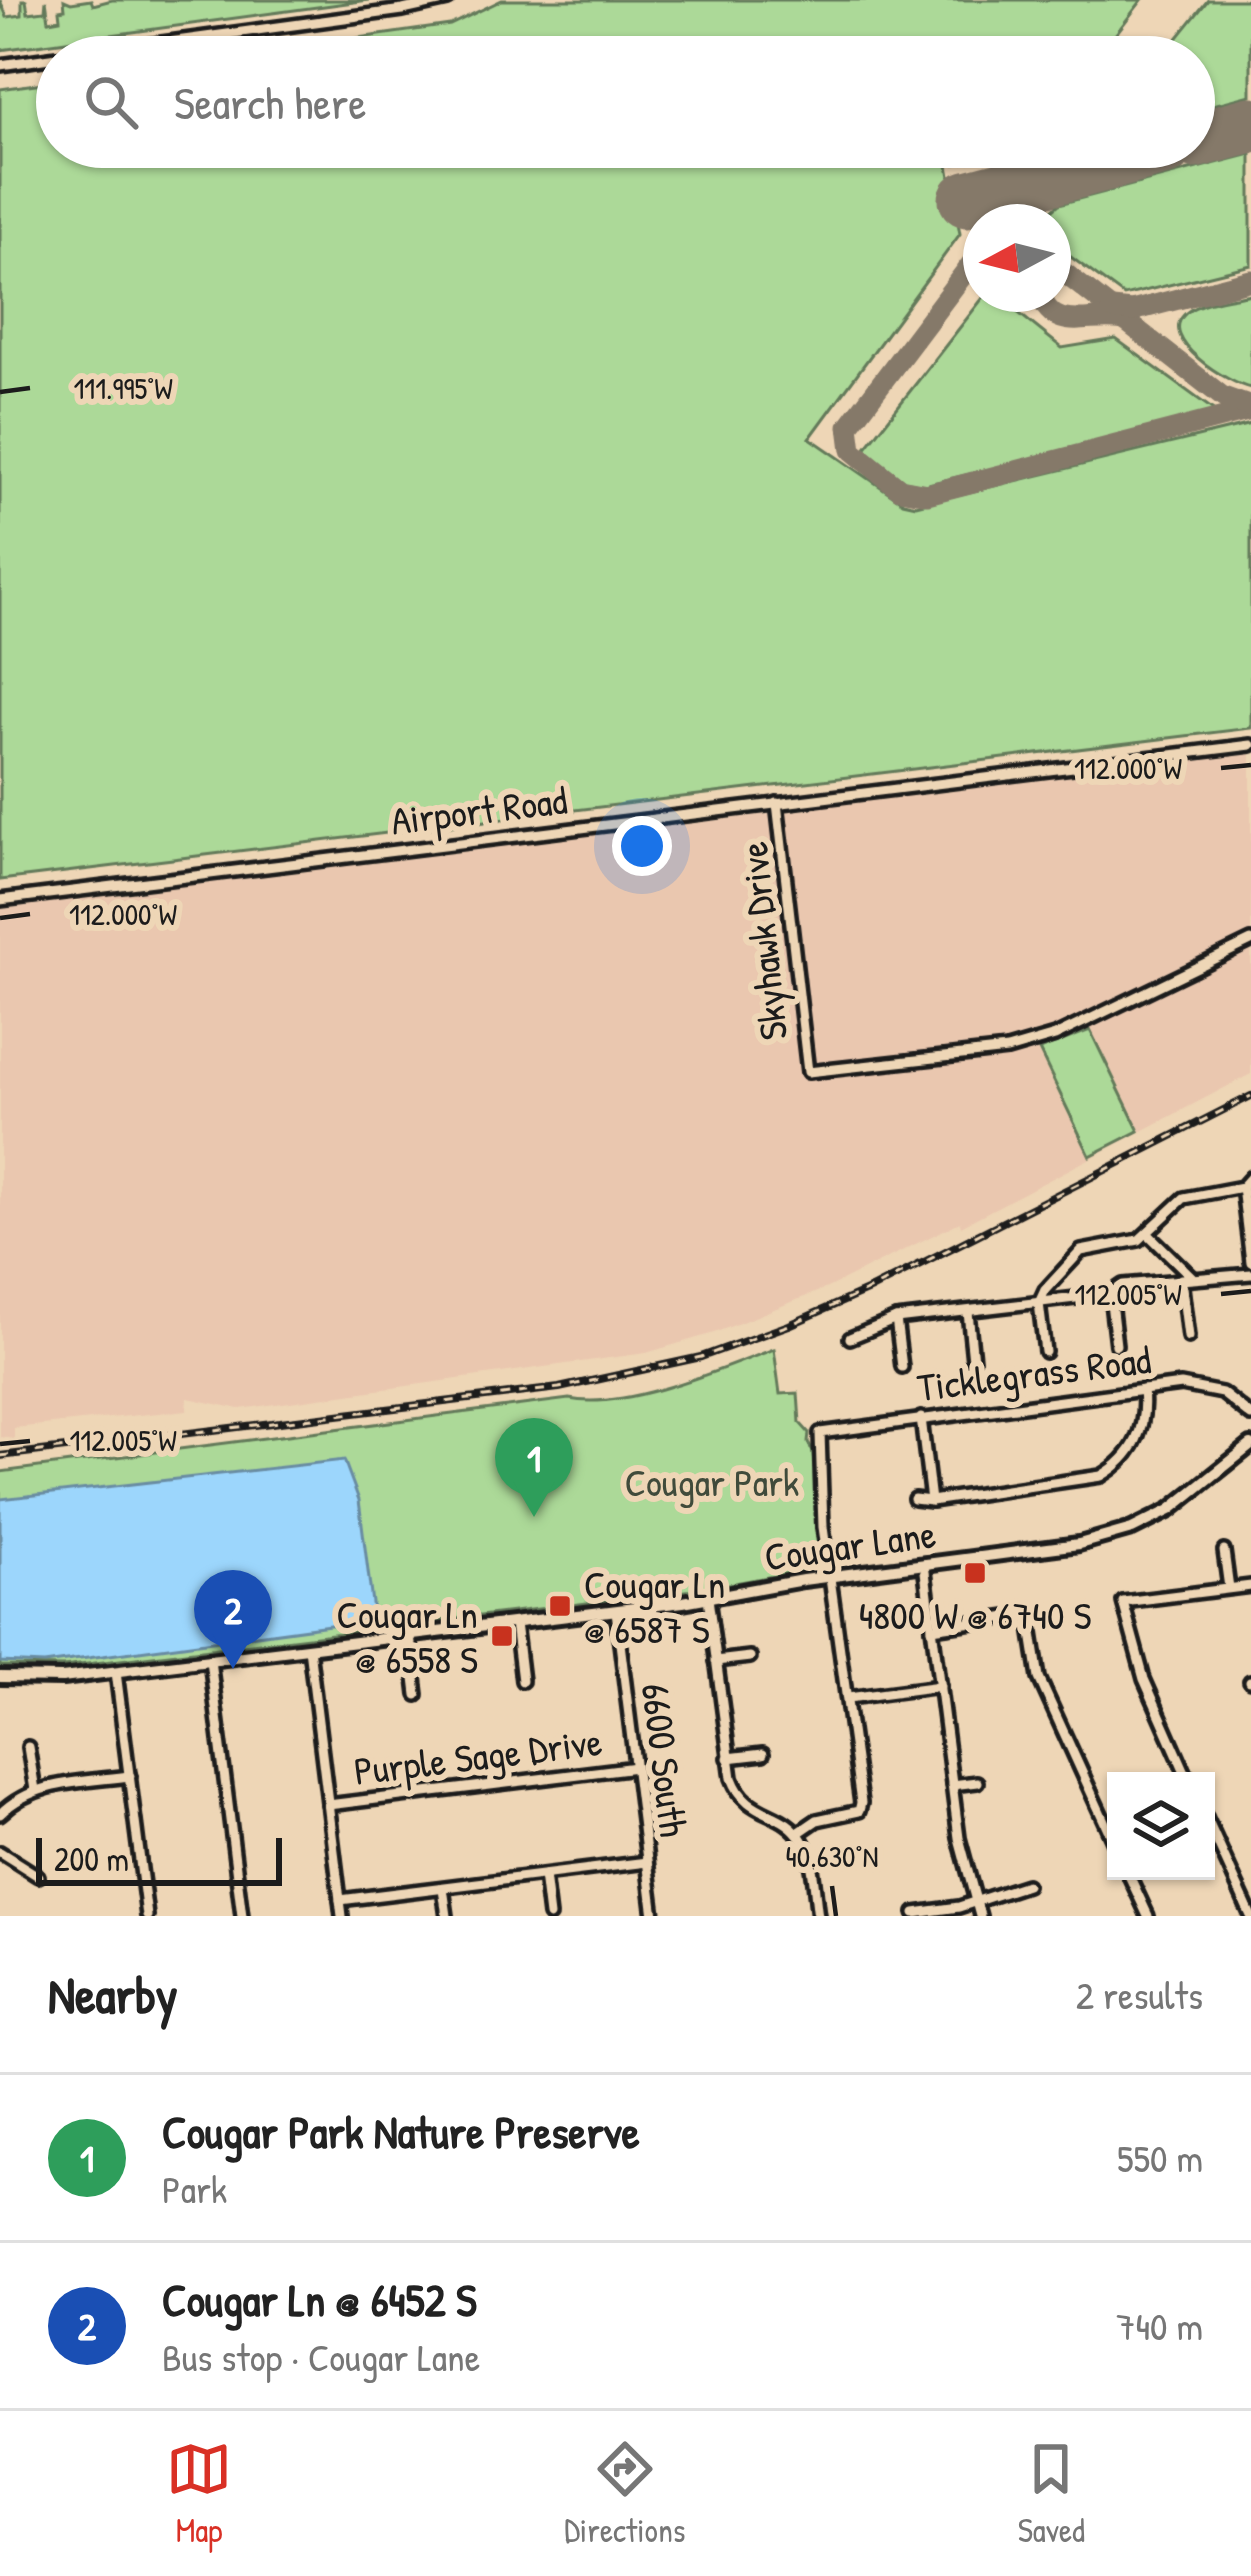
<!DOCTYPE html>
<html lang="en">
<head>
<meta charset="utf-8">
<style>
  body { margin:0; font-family:"Patrick Hand",sans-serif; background:#f2f2f2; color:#222 }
  .controls { position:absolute; right:36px; bottom:36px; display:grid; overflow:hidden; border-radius:0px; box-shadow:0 3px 9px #0004 }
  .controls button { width:108px; height:108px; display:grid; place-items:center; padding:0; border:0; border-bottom:3px solid #e0e0e0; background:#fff; color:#222; font:60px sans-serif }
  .compass { position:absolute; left:963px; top:204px; width:108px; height:108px; border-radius:50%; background:#fff; box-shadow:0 3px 9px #0004; rotate:263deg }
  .scale { position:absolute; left:36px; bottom:30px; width:246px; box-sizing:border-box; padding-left:12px; border:6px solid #1c1c1c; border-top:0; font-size:33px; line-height:42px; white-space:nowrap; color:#1c1c1c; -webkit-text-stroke:9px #eed6b6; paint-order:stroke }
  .you { position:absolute; left:642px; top:846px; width:42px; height:42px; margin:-30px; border:9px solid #fff; border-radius:50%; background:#1a73e8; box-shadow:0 0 0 18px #1a73e833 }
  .badge { display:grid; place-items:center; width:78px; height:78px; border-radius:50%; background:#d93025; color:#fff; font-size:39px; font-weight:700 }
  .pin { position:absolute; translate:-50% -99px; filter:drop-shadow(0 3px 6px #0008) }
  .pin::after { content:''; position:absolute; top:63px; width:42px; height:36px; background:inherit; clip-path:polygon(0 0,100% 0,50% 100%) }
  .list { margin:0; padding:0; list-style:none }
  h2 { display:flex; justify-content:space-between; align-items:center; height:156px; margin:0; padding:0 48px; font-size:51px }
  h2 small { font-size:39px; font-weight:400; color:#767676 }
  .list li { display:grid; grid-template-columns:78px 1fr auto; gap:36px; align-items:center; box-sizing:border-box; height:168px; padding:0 48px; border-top:3px solid #e0e0e0 }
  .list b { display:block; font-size:45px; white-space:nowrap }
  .list p { margin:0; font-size:39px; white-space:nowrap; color:#767676 }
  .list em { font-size:39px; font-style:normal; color:#767676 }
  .icon { flex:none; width:66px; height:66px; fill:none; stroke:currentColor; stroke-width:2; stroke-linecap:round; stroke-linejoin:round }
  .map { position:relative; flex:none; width:1251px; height:1916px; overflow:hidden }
  .search { position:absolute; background:#fff; box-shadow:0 3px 9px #0004; left:36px; right:36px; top:36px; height:132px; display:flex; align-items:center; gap:30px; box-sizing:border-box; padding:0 42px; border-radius:66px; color:#767676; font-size:45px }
  .sheet { height:492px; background:#fff }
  nav { display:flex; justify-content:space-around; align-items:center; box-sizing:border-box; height:168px; border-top:3px solid #e0e0e0; background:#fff; font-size:33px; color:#767676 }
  nav a { display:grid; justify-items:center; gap:6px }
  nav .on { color:#d93025 }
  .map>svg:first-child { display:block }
  .built { fill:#eac7af }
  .green { fill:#acd998; stroke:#647a5a; stroke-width:3 }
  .water { fill:#9cd6fc; stroke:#698ca2; stroke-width:3 }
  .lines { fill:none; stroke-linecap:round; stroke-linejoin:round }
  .taxiway { stroke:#857969; stroke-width:21 }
  .runway { stroke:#857969; stroke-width:57 }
  .minor-casing { stroke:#1c1c1c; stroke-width:18 }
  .major-casing { stroke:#1c1c1c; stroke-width:20 }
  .minor { stroke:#eed6b6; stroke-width:9 }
  .major { stroke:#eed6b6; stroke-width:10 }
  .rail-casing { stroke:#1c1c1c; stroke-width:8 }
  .rail { stroke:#eed6b6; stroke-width:3; stroke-dasharray:9; stroke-linecap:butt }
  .ticks { fill:none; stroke:#1c1c1c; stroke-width:4.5 }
  .poi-dot { fill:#c8321e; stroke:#eed6b6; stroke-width:4.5 }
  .labels { text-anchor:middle; stroke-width:12; stroke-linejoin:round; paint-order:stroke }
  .street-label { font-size:39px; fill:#1c1c1c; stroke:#eed6b6 }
  .park-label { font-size:39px; fill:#404b3b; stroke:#eed6b6 }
  .poi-label { font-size:39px; fill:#1c1c1c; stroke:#eed6b6; text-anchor:start }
  .ticks-label { font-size:30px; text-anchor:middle; fill:#1c1c1c; stroke:#eed6b6; stroke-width:12; stroke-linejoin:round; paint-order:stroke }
</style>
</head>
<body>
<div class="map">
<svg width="1251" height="1916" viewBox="0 0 1251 1916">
  <rect width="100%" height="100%" fill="#eed6b6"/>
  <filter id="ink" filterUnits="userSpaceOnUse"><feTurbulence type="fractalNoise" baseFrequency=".00833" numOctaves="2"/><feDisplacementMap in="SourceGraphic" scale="24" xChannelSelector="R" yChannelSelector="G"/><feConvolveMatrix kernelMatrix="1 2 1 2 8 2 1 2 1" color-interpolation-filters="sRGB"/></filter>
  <g filter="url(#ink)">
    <path class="built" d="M 1251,754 L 1251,1074 L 961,1226 L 960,1222 L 827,1288 L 714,1333 L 646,1353 L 240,1409 L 188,1398 L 187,1410 L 14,1428 L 14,1439 L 0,1437 L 0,909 Z"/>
    <g class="green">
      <path d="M 0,0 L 7,17 L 22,15 L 22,0 L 26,0 L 28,13 L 45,11 L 46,0 L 49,21 L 60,19 L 59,10 L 65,9 L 64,0 L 71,3 L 91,0 L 93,5 L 112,0 L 369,0 L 0,50 Z"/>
      <path d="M 502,0 L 1142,0 L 1098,57 L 225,57 L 450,25 Z"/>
      <path d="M 1208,0 L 1251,0 L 1251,95 L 1194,110 L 1194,57 L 1162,57 Z"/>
      <path d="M 57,81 L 57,147 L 1028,147 L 1024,153 L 948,165 L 960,234 L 810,438 L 903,502 L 916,505 L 1251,424 L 1251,728 L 0,880 L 0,89 Z"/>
      <path d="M 1251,154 L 1251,265 L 1124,296 L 1053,244 L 1053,222 L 1038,222 L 1059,204 Z"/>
      <path d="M 986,294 L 1015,294 L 1016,311 L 1062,348 L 1116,339 L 1219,414 L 924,485 L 904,481 L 864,450 Z"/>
      <path d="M 1251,294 L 1251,388 C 1229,384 1155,339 1186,313 C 1200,301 1233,298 1251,294 Z"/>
      <path d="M 1090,1030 L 1139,1131 L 1090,1156 L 1039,1050 Z"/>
      <path d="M 774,1349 L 780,1394 L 798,1393 L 800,1423 L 809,1433 L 808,1443 L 813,1452 L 823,1558 L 812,1569 L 702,1589 L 63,1667 L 0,1666 L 0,1472 L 569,1399 C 623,1411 722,1369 774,1349 Z"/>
    </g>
    <path class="water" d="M 344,1460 L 359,1500 L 374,1619 L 44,1664 L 0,1662 L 0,1499 Z"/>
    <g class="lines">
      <g class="taxiway">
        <path d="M 1006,222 L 1006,201 L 1024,184"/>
        <path d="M 981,251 L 849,426 L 852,450 L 900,489 L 927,494 L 1251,410"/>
        <path d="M 1053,264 L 1223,397 L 1251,407"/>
        <path d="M 1040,294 C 1054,336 1091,313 1123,320"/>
        <path d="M 1112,309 L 1132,311 L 1251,280"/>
      </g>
      <g class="runway">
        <path d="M 1194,140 L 1251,125"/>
        <path d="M 967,199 L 1166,147"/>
      </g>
      <g class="minor-casing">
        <g id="minor">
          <path d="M 59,57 L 403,10 L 448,0"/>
          <path d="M 0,65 L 57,57"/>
          <path d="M 777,803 L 808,1072 L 1007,1050 L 1055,1036 L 1251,941"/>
          <path d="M 0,900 L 1251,745"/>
          <path d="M 1242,1187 L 1251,1262"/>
          <path d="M 1148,1234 L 1192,1277"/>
          <path d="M 1181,1279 L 1188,1337"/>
          <path d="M 1110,1294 L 1116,1345"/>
          <path d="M 968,1312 L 973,1360"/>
          <path d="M 896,1319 L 902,1367"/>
          <path d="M 850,1338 L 896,1319 L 1110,1294 L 1123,1285 L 1251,1274"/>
          <path d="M 1045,1352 L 1039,1303 L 1045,1290 L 1081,1251 L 1139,1240 L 1184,1198 L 1242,1187 L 1251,1177"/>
          <path d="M 921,1418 L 931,1501"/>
          <path d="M 914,1499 L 931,1501 L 1101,1476 C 1135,1456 1147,1428 1143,1390"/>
          <path d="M 1224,1551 L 1229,1588"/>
          <path d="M 924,1564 L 959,1838 L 980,1916"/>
          <path d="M 708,1598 L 732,1778 C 747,1819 783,1808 802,1840 C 815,1861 814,1892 818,1916"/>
          <path d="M 616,1611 L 654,1916"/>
          <path d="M 515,1623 L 522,1681"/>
          <path d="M 932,1628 L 1029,1614 L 1039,1678 L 1116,1847"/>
          <path d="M 410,1636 L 417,1695"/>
          <path d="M 309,1648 L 342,1916"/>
          <path d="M 210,1660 L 242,1916"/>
          <path d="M 716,1661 L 750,1657"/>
          <path d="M 116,1672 L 147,1916"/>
          <path d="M 1250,1681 L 1251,1681"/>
          <path d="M 848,1698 L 940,1686"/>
          <path d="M 28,1747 L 35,1790"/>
          <path d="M 728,1758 L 763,1754"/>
          <path d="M 1189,1781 L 1144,1679 L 1123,1602 L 1251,1586"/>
          <path d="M 952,1785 L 977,1782"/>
          <path d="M 328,1805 L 636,1767"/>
          <path d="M 0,1814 C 34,1780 84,1782 130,1776"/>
          <path d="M 1206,1817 L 1251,1916"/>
          <path d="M 798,1833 L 817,1820 L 859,1811 L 861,1803 L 823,1527 L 820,1433 L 1181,1385 L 1222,1393 L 1251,1416"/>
          <path d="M 0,1852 L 38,1876"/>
          <path d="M 1127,1871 L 1148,1916"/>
          <path d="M 544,1875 L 549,1916"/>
          <path d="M 443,1888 L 447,1916"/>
          <path d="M 340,1900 L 647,1862"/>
          <path d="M 915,1913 L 959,1907 L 1026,1885"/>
        </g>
      </g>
      <g class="major-casing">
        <path id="major" d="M 0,1677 L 62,1678 L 683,1602 L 803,1580 L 1079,1544 L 1132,1529 L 1170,1510 L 1251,1445"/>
      </g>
      <use href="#minor" class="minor"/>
      <use href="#major" class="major"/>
      <g class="rail-casing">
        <path id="rail" d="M 0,1456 L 559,1388 L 701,1357 L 789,1325 L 871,1289 L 1251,1096"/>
      </g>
      <use href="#rail" class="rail"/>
    </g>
  </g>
  <path class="ticks" d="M 0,392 L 30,388M 1221,768 L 1251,765M 0,918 L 30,914M 1221,1294 L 1251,1291M 0,1444 L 30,1441M 832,1886 L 836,1916"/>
  <g class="poi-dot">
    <rect x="963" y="1561" width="24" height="24" rx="6"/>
    <rect x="548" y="1594" width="24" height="24" rx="6"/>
    <rect x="490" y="1624" width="24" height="24" rx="6"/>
  </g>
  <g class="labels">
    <g class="street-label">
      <text transform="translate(479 810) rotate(-7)" y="14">Airport Road</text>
      <text transform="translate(763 941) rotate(-96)" y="14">Skyhawk Drive</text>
      <text transform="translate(1034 1373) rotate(-7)" y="14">Ticklegrass Road</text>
      <text transform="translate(850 1545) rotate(-8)" y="14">Cougar Lane</text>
      <text transform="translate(478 1756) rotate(-7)" y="14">Purple Sage Drive</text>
      <text transform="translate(665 1760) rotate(83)" y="14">6600 South</text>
    </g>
    <g class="park-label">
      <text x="712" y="1496">Cougar Park</text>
    </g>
    <g class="poi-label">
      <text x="584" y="1598">Cougar Ln<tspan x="584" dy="45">@ 6587 S</tspan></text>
      <text x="478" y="1628" text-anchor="end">Cougar Ln<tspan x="478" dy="45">@ 6558 S</tspan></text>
      <text x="975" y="1629" text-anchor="middle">4800 W @ 6740 S</text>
    </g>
  </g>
  <g class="ticks-label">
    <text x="123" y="399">111.995°W</text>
    <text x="1128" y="779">112.000°W</text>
    <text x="123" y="925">112.000°W</text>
    <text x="1128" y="1305">112.005°W</text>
    <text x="123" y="1451">112.005°W</text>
    <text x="832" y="1867">40.630°N</text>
  </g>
</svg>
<div class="controls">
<button><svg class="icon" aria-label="layers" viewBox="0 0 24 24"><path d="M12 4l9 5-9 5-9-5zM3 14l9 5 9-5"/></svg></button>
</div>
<svg class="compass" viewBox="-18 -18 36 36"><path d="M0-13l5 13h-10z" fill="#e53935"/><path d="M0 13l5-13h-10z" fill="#767676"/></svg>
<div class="scale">200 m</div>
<div class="you"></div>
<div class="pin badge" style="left:534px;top:1517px;background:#2e9e5b">1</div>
<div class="pin badge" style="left:233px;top:1669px;background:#1a4fb4">2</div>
<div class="search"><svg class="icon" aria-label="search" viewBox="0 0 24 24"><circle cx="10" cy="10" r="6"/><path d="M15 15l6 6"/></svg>Search here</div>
</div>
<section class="sheet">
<h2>Nearby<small>2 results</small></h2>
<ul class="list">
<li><span class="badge" style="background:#2e9e5b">1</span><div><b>Cougar Park Nature Preserve</b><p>Park</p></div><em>550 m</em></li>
<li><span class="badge" style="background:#1a4fb4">2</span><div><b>Cougar Ln @ 6452 S</b><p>Bus stop · Cougar Lane</p></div><em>740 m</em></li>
</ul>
</section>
<nav>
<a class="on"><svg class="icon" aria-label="map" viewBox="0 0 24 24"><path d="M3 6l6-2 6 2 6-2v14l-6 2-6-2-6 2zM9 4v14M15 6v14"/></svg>Map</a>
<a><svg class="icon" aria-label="directions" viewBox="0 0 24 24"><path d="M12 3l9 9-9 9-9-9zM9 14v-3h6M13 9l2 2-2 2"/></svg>Directions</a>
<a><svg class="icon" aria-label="saved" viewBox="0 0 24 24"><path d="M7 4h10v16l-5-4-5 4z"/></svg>Saved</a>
</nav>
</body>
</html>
